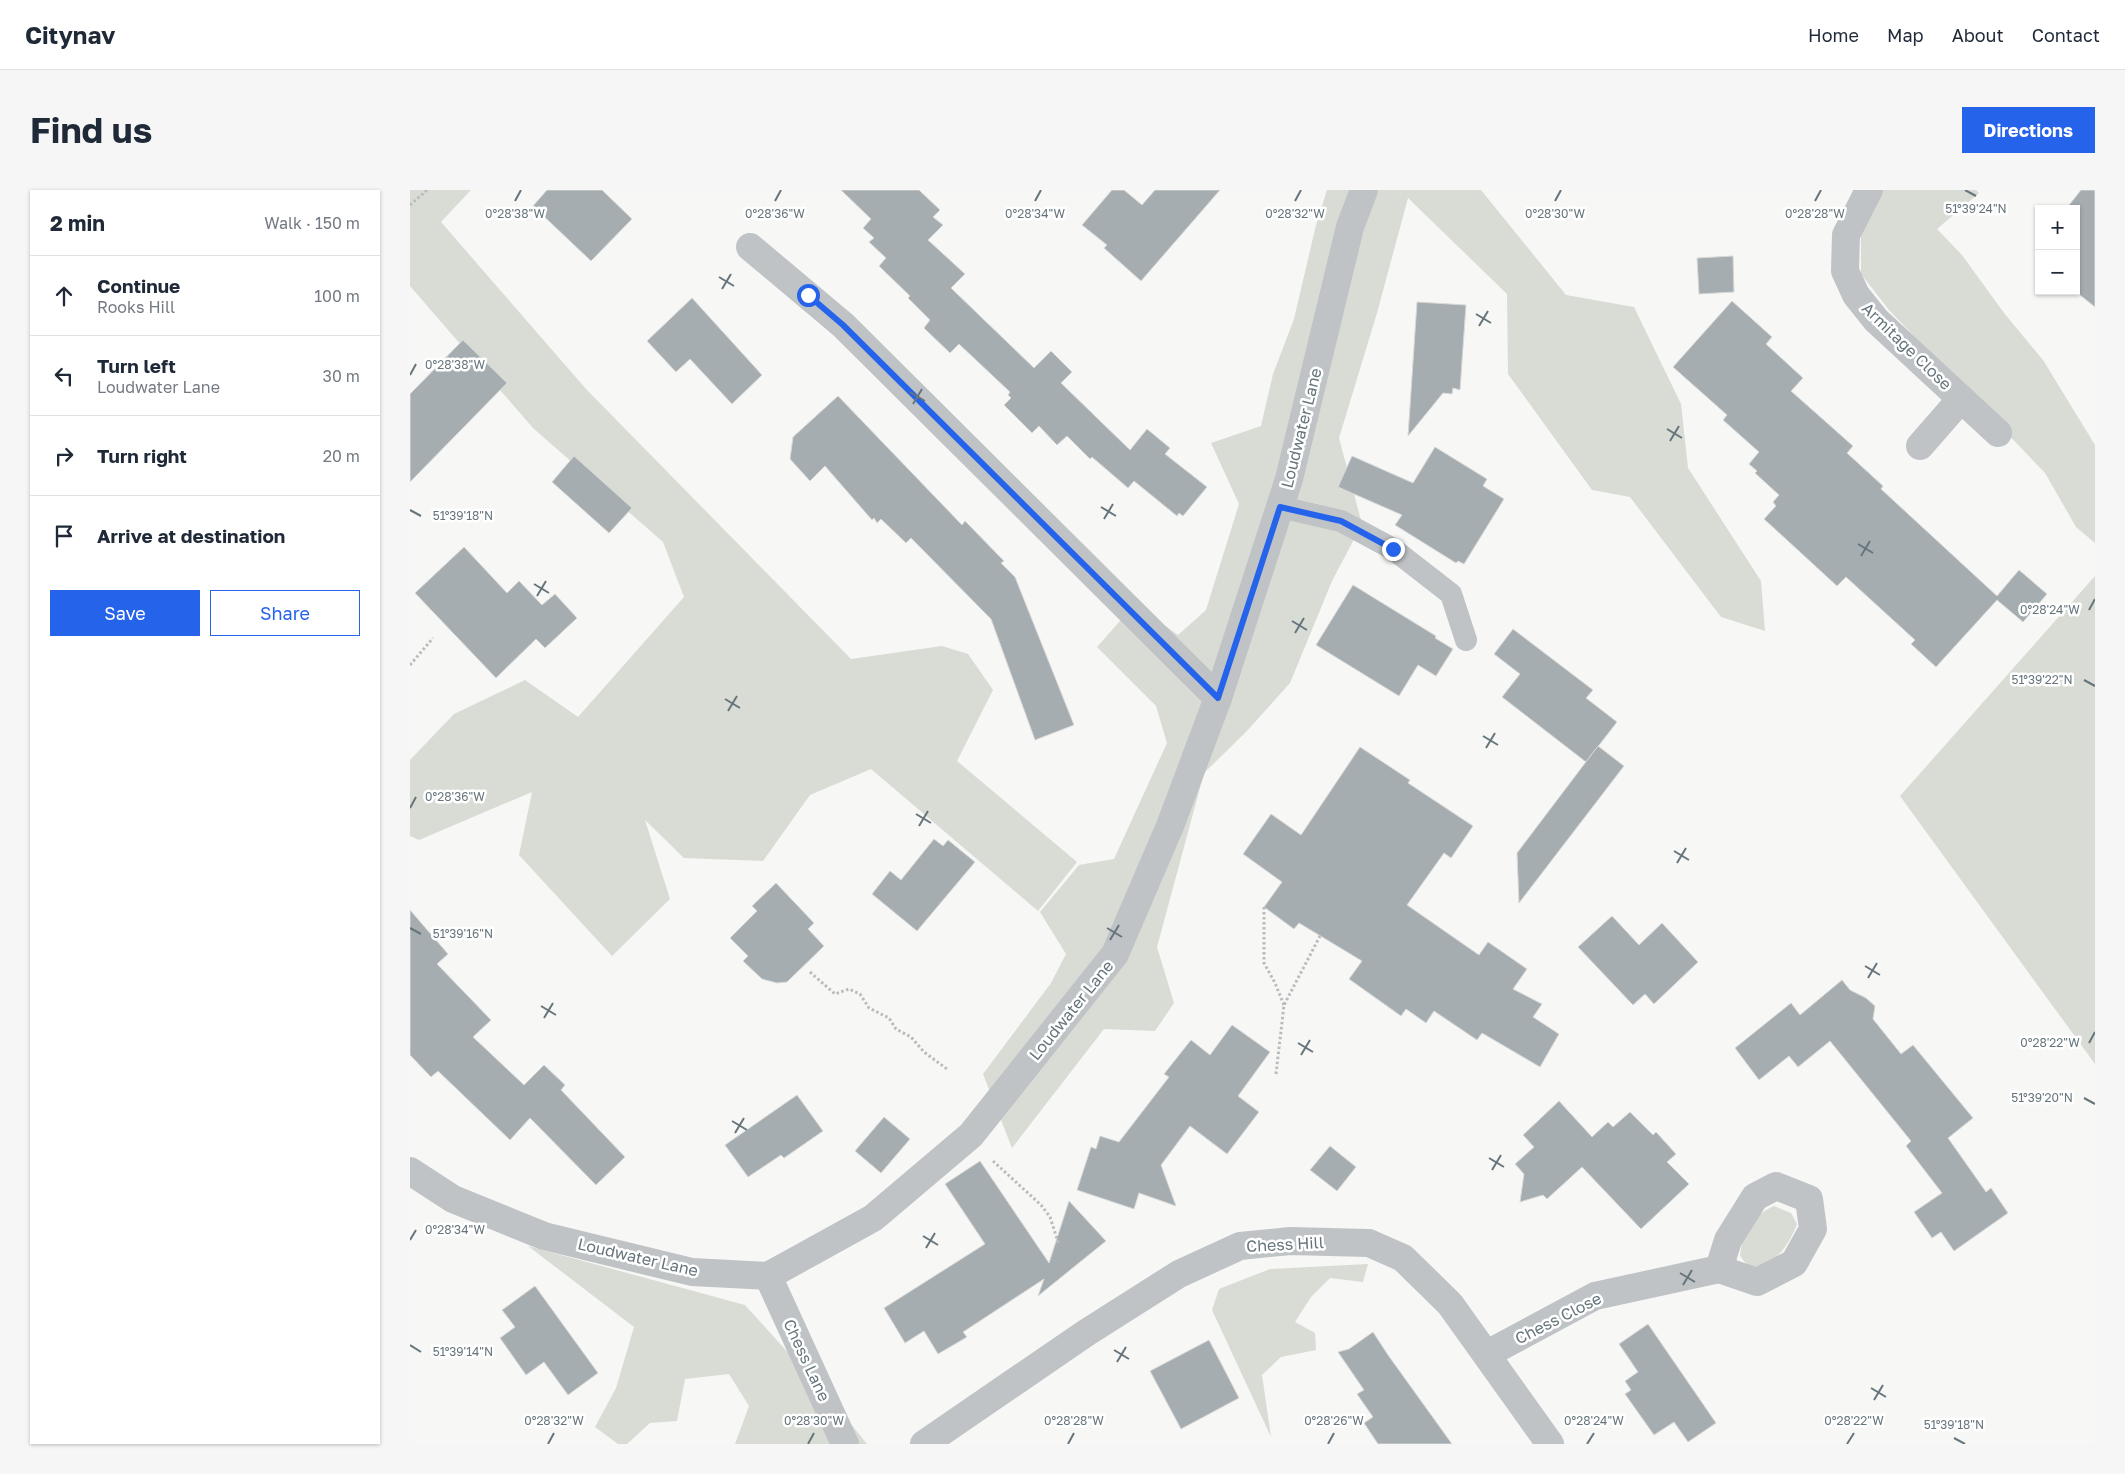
<!DOCTYPE html>
<html lang="en">
<head>
<meta charset="utf-8">
<style>
  body { margin:0; font-family:"Golos Text",sans-serif; background:#f6f6f7; color:#1f2937 }
  .controls { position:absolute; right:15px; top:15px; display:grid; overflow:hidden; border-radius:0px; box-shadow:0 1px 4px #0004 }
  .controls button { width:45px; height:45px; display:grid; place-items:center; padding:0; border:0; border-bottom:1px solid #e0e1e3; background:#fff; color:#1f2937; font:25px sans-serif }
  .stop { position:absolute; width:15px; height:15px; margin:-11px; border:4px solid #2563eb; border-radius:50%; background:#fff }
  .stop.end { background:#2563eb; border-color:#fff; box-shadow:0 1px 5px #0008 }
  .list { margin:0; padding:0; list-style:none }
  h2 { display:flex; justify-content:space-between; align-items:center; height:65px; margin:0; padding:0 20px; font-size:21px }
  h2 small { font-size:16px; font-weight:400; color:#747a83 }
  .list li { display:grid; grid-template-columns:32px 1fr auto; gap:15px; align-items:center; box-sizing:border-box; height:80px; padding:0 20px; border-top:1px solid #e0e1e3 }
  .list b { display:block; font-size:19px; white-space:nowrap }
  .list p { margin:0; font-size:16px; white-space:nowrap; color:#747a83 }
  .list em { font-size:16px; font-style:normal; color:#747a83 }
  .actions { display:flex; gap:10px; padding:15px 20px }
  .actions a { flex:1; padding:11px 0; border:1px solid #2563eb; border-radius:0px; text-align:center; font-size:18px; color:#2563eb }
  .actions .main { background:#2563eb; color:#fff }
  .icon { flex:none; width:28px; height:28px; fill:none; stroke:currentColor; stroke-width:2; stroke-linecap:round; stroke-linejoin:round }
  .map { position:relative; flex:none; width:1685px; height:1254px; overflow:hidden; border-radius:0px }
  header { display:flex; align-items:center; gap:30px; box-sizing:border-box; height:70px; padding:0 25px; background:#fff; border-bottom:1px solid #e0e1e3 }
  header strong { font-size:24px }
  nav { display:flex; gap:28px; margin-inline-start:auto; font-size:18px }
  .intro { display:flex; align-items:center; justify-content:space-between; box-sizing:border-box; height:120px; padding:0 30px }
  h1 { margin:0; font-size:35px }
  .button { padding:12px 22px; border-radius:0px; background:#2563eb; color:#fff; font-size:18px; font-weight:700 }
  main { display:flex; gap:30px; padding:0 30px }
  aside { flex:1; background:#fff; border-radius:0px; box-shadow:0 1px 4px #0004 }
  .map>svg:first-child { display:block }
  .green { fill:#d8dcd5 }
  .building { fill:#a5adb1; stroke:#d9d9d7 }
  .lines { fill:none; stroke-linecap:round; stroke-linejoin:round }
  .path { stroke:#b9bcbe; stroke-width:3; stroke-dasharray:2.5 2.5; stroke-linecap:butt }
  .lane { stroke:#bfc3c6; stroke-width:22 }
  .street { stroke:#bfc3c6; stroke-width:28 }
  .route { stroke:#2563eb; stroke-width:6 }
  .ticks { fill:none; stroke:#66757c; stroke-width:2 }
  .labels { text-anchor:middle; stroke-width:5; stroke-linejoin:round; paint-order:stroke }
  .street-label { font-size:16px; fill:#66757c; stroke:#fff }
  .ticks-label { font-size:12px; text-anchor:middle; fill:#66757c; stroke:#fff; stroke-width:5; stroke-linejoin:round; paint-order:stroke }
</style>
</head>
<body>
<header>
<strong>Citynav</strong>
<nav><a>Home</a><a>Map</a><a>About</a><a>Contact</a></nav>
</header>
<div class="intro"><h1>Find us</h1><a class="button">Directions</a></div>
<main>
<aside>
<h2>2 min<small>Walk · 150 m</small></h2>
<ul class="list">
<li><svg class="icon" aria-label="ahead" viewBox="0 0 24 24"><path d="M12 20V5M6 11l6-6 6 6"/></svg><div><b>Continue</b><p>Rooks Hill</p></div><em>100 m</em></li>
<li><svg class="icon" aria-label="left" viewBox="0 0 24 24"><path d="M17 20v-9H6M10 6l-5 5 5 5"/></svg><div><b>Turn left</b><p>Loudwater Lane</p></div><em>30 m</em></li>
<li><svg class="icon" aria-label="right" viewBox="0 0 24 24"><path d="M7 20v-9h11M14 6l5 5-5 5"/></svg><div><b>Turn right</b></div><em>20 m</em></li>
<li><svg class="icon" aria-label="arrive" viewBox="0 0 24 24"><path d="M6 21V4h12l-3 4 3 4H6"/></svg><div><b>Arrive at destination</b></div></li>
</ul>
<div class="actions"><a class="main">Save</a><a>Share</a></div>
</aside>
<div class="map">
<svg width="1685" height="1254" viewBox="0 0 1685 1254">
  <rect width="100%" height="100%" fill="#f7f7f5"/>
  <g class="green">
    <path d="M 0,0 L 61,0 L 31,32 L 176,199 L 441,469 L 532,456 L 558,464 L 583,500 L 547,571 L 667,672 L 628,721 L 461,579 L 400,605 L 353,671 L 274,668 L 235,630 L 260,709 L 202,766 L 109,665 L 122,602 L 9,650 L 0,646 L 0,570 L 44,524 L 115,490 L 168,527 L 274,407 L 253,352 L 123,238 L 0,96 Z"/>
    <path d="M 917,0 L 1071,0 L 1156,105 L 1224,117 L 1271,214 L 1278,278 L 1351,391 L 1355,441 L 1311,427 L 1220,307 L 1182,300 L 1098,184 L 1097,104 L 998,8 L 967,123 L 929,248 L 952,334 L 922,391 L 880,493 L 836,542 L 794,583 L 747,757 L 764,813 L 745,841 L 694,839 L 602,958 L 573,884 L 641,793 L 656,764 L 630,722 L 669,675 L 704,669 L 757,553 L 746,516 L 687,457 L 725,414 L 768,445 L 796,420 L 829,314 L 801,253 L 851,236 L 863,184 L 884,129 L 906,35 Z"/>
    <path d="M 1473,0 L 1566,0 L 1569,3 L 1527,39 L 1552,65 L 1594,123 L 1633,170 L 1685,255 L 1685,353 L 1666,337 L 1635,283 L 1479,120 L 1451,84 L 1451,35 Z"/>
    <path d="M 1685,386 L 1685,874 L 1490,606 Z"/>
    <path d="M 1364,1016 L 1381,1023 L 1387,1034 C 1378,1057 1370,1065 1350,1080 L 1338,1076 L 1330,1066 C 1332,1043 1343,1025 1364,1016 Z"/>
    <path d="M 118,1056 L 335,1115 L 428,1218 L 457,1254 L 325,1254 L 339,1216 L 319,1184 L 275,1189 L 267,1231 L 240,1233 L 217,1254 L 208,1254 L 185,1237 L 206,1198 L 224,1137 Z"/>
    <path d="M 958,1074 L 953,1092 L 920,1088 L 901,1107 L 885,1132 L 905,1143 L 906,1160 L 871,1167 L 852,1185 L 861,1247 L 802,1120 L 809,1099 L 860,1079 Z"/>
  </g>
  <g class="building">
    <path d="M 137,0 L 192,0 L 222,29 L 181,71 L 123,16 Z"/>
    <path d="M 431,0 L 509,0 L 530,20 L 523,27 L 533,35 L 518,50 L 555,84 L 541,98 L 624,178 L 641,161 L 662,182 L 651,193 L 720,260 L 737,239 L 760,258 L 755,264 L 797,297 L 773,326 L 769,323 L 767,326 L 724,291 L 718,298 L 682,267 L 680,269 L 657,246 L 647,255 L 629,236 L 622,243 L 594,215 L 601,208 L 598,205 L 600,202 L 549,154 L 540,163 L 514,138 L 520,130 L 498,108 L 500,106 L 469,76 L 476,68 L 459,52 L 464,48 L 453,38 L 461,29 Z"/>
    <path d="M 702,0 L 714,0 L 732,15 L 745,0 L 810,0 L 731,91 L 694,58 L 697,55 L 672,35 Z"/>
    <path d="M 1671,0 L 1685,0 L 1685,117 L 1665,101 L 1666,19 L 1656,19 Z"/>
    <path d="M 1323,66 L 1324,102 L 1289,104 L 1287,68 Z"/>
    <path d="M 282,108 L 352,185 L 322,214 L 280,169 L 266,182 L 237,151 Z"/>
    <path d="M 1322,111 L 1362,147 L 1356,154 L 1393,188 L 1381,201 L 1443,256 L 1437,263 L 1473,296 L 1471,299 L 1587,406 L 1609,380 L 1637,404 L 1613,432 L 1587,410 L 1526,477 L 1501,454 L 1505,450 L 1436,387 L 1427,396 L 1354,329 L 1366,316 L 1363,312 L 1369,305 L 1345,283 L 1347,281 L 1339,274 L 1349,262 L 1313,230 L 1317,225 L 1263,177 Z"/>
    <path d="M 1007,112 L 1056,115 L 1050,200 L 1043,198 L 1042,204 L 1033,203 L 998,246 Z"/>
    <path d="M 53,150 L 97,193 L 0,292 L 0,204 Z"/>
    <path d="M 428,206 L 552,335 L 555,331 L 594,371 L 591,373 L 605,387 L 664,535 L 625,550 L 581,429 L 501,348 L 496,353 L 471,329 L 467,333 L 464,328 L 462,330 L 415,276 L 400,291 L 380,269 L 383,247 Z"/>
    <path d="M 1025,257 L 1077,289 L 1073,296 L 1094,309 L 1054,374 L 1048,371 L 1046,373 L 985,335 L 992,325 L 928,297 L 942,266 L 1003,293 Z"/>
    <path d="M 164,266 L 222,318 L 199,343 L 142,292 Z"/>
    <path d="M 54,357 L 97,403 L 109,391 L 132,415 L 145,404 L 167,428 L 135,458 L 126,449 L 86,488 L 5,403 Z"/>
    <path d="M 943,395 L 1026,446 L 1025,448 L 1043,459 L 1026,486 L 1008,475 L 989,506 L 906,455 Z"/>
    <path d="M 1103,439 L 1183,500 L 1176,508 L 1207,532 L 1176,572 L 1092,507 L 1110,484 L 1084,464 Z"/>
    <path d="M 1188,556 L 1214,576 L 1109,713 L 1107,663 Z"/>
    <path d="M 950,557 L 1000,590 L 998,593 L 1063,636 L 1041,668 L 1034,663 L 997,715 L 1069,765 L 1078,752 L 1117,779 L 1103,799 L 1132,814 L 1123,827 L 1149,844 L 1130,877 L 1072,843 L 1067,850 L 1024,821 L 1016,833 L 996,819 L 991,826 L 939,789 L 952,771 L 889,733 L 884,739 L 854,717 L 872,692 L 833,664 L 861,624 L 891,645 Z"/>
    <path d="M 524,649 L 533,656 L 538,650 L 565,672 L 507,741 L 462,704 L 480,681 L 491,690 Z"/>
    <path d="M 366,693 L 404,733 L 398,739 L 414,756 L 377,792 L 367,793 L 352,789 L 333,771 L 338,766 L 320,748 L 347,721 L 342,716 Z"/>
    <path d="M 0,720 L 38,764 L 27,774 L 81,830 L 63,847 L 114,895 L 134,875 L 155,895 L 151,900 L 215,967 L 186,995 L 120,928 L 100,950 L 28,881 L 21,887 L 0,865 Z"/>
    <path d="M 1202,726 L 1229,755 L 1252,733 L 1288,772 L 1244,814 L 1235,804 L 1223,815 L 1168,757 Z"/>
    <path d="M 1432,790 L 1440,800 L 1456,808 L 1465,816 L 1463,829 L 1491,864 L 1503,855 L 1563,928 L 1538,948 L 1576,1002 L 1581,998 L 1598,1023 L 1544,1061 L 1531,1042 L 1522,1048 L 1504,1022 L 1532,1003 L 1496,956 L 1501,951 L 1420,851 L 1388,877 L 1379,866 L 1349,890 L 1325,858 L 1381,813 L 1390,825 Z"/>
    <path d="M 822,835 L 860,862 L 828,906 L 849,922 L 817,964 L 780,936 L 751,975 L 766,1016 L 729,1003 L 724,1019 L 667,1000 L 681,957 L 686,959 L 690,946 L 709,952 L 759,887 L 754,884 L 781,850 L 800,865 Z"/>
    <path d="M 387,905 L 413,941 L 374,968 L 371,965 L 338,987 L 315,955 Z"/>
    <path d="M 1149,911 L 1182,947 L 1198,932 L 1203,937 L 1220,922 L 1243,945 L 1246,942 L 1266,964 L 1257,972 L 1279,994 L 1231,1039 L 1172,977 L 1137,1009 L 1133,1005 L 1110,1012 L 1114,984 L 1105,974 L 1124,957 L 1113,945 Z"/>
    <path d="M 474,927 L 500,949 L 471,983 L 445,961 Z"/>
    <path d="M 920,956 L 946,977 L 927,1001 L 900,980 Z"/>
    <path d="M 570,971 L 639,1073 L 659,1011 L 696,1051 L 628,1106 L 634,1089 L 553,1142 L 557,1147 L 528,1164 L 514,1141 L 495,1153 L 474,1118 L 575,1054 L 535,994 Z"/>
    <path d="M 125,1096 L 188,1183 L 158,1205 L 134,1172 L 116,1185 L 90,1148 L 105,1137 L 92,1120 Z"/>
    <path d="M 1238,1134 L 1306,1233 L 1278,1252 L 1264,1232 L 1244,1245 L 1215,1204 L 1221,1200 L 1215,1191 L 1228,1182 L 1209,1154 Z"/>
    <path d="M 963,1142 L 978,1165 L 1042,1254 L 968,1254 L 954,1233 L 963,1227 L 947,1204 L 954,1200 L 928,1162 L 939,1159 Z"/>
    <path d="M 799,1150 L 829,1208 L 771,1239 L 740,1181 Z"/>
  </g>
  <g class="lines">
    <g class="path">
      <path d="M 0,15 L 17,0"/>
      <path d="M 0,475 L 23,448"/>
      <path d="M 854,717 L 854,773 L 865,793 L 874,815"/>
      <path d="M 400,782 L 425,804 L 439,799 L 450,804 L 459,818 L 479,828 L 486,839 L 501,847 L 514,862 L 537,879"/>
      <path d="M 866,884 L 874,815 L 910,746"/>
      <path d="M 583,971 L 631,1015 L 640,1027 L 649,1055"/>
    </g>
    <path class="lane" d="M 870,317 L 931,331 L 983,359 L 1041,404 L 1056,450"/>
    <g class="street">
      <path d="M 1459,0 L 1436,45 L 1435,81 L 1446,105 L 1466,130 L 1588,243"/>
      <path d="M 340,57 L 433,135 L 808,508"/>
      <path d="M 1510,256 L 1551,209"/>
      <path d="M 0,981 L 43,1009 L 134,1046 L 282,1082 L 358,1086 L 463,1028 L 561,945 L 705,764 L 760,636 L 808,508 L 879,289 L 940,37 L 954,0"/>
      <path d="M 358,1086 L 435,1254"/>
      <path d="M 1077,1164 L 1185,1106 L 1309,1079 L 1318,1050 L 1345,1007 L 1366,996 L 1399,1009 L 1403,1039 L 1384,1073 L 1347,1092 L 1309,1079"/>
      <path d="M 514,1254 L 676,1143 L 769,1084 L 830,1056 L 880,1051 L 959,1053 L 993,1068 L 1040,1114 L 1140,1254"/>
    </g>
  </g>
  <g class="lines">
    <path class="route" d="M 398,105 L 433,135 L 808,508 L 870,317 L 931,331 L 983,359"/>
  </g>
  <path class="ticks" d="M 1555,0 L 1566,6M 105,11 L 111,0M 365,11 L 371,0M 625,11 L 631,0M 885,11 L 891,0M 1145,11 L 1151,0M 1405,11 L 1411,0M 309,87 L 324,96M 312,99 L 321,84M 1066,124 L 1081,133M 1069,136 L 1078,121M 0,185 L 6,174M 500,202 L 515,211M 503,214 L 512,199M 1257,239 L 1272,248M 1260,251 L 1269,236M 691,317 L 706,326M 0,320 L 11,326M 694,329 L 703,314M 1448,354 L 1463,363M 1451,366 L 1460,351M 124,394 L 139,403M 127,406 L 136,391M 1679,420 L 1685,409M 882,431 L 897,440M 885,443 L 894,428M 1674,490 L 1685,496M 315,509 L 330,518M 318,521 L 327,506M 1073,546 L 1088,555M 1076,558 L 1085,543M 0,618 L 6,607M 506,624 L 521,633M 509,636 L 518,621M 1264,661 L 1279,670M 1267,673 L 1276,658M 0,738 L 11,744M 697,738 L 712,747M 700,750 L 709,735M 1455,776 L 1470,785M 1458,788 L 1467,773M 131,816 L 146,825M 134,828 L 143,813M 888,853 L 903,862M 1679,853 L 1685,842M 891,865 L 900,850M 1674,908 L 1685,914M 322,931 L 337,940M 325,943 L 334,928M 1079,968 L 1094,977M 1082,980 L 1091,965M 513,1046 L 528,1055M 0,1050 L 6,1040M 516,1058 L 525,1043M 1270,1083 L 1285,1092M 1273,1095 L 1282,1080M 0,1155 L 11,1162M 704,1160 L 719,1169M 707,1172 L 716,1157M 1461,1198 L 1476,1207M 1464,1210 L 1473,1195M 1544,1248 L 1555,1254M 138,1254 L 144,1243M 398,1254 L 404,1243M 658,1254 L 664,1243M 918,1254 L 924,1243M 1177,1254 L 1184,1243M 1437,1254 L 1444,1243"/>
  <g class="labels">
    <g class="street-label">
      <text transform="translate(1497 156) rotate(44)" y="6">Armitage Close</text>
      <text transform="translate(891 238) rotate(-76)" y="6">Loudwater Lane</text>
      <text transform="translate(661 820) rotate(-51)" y="6">Loudwater Lane</text>
      <text transform="translate(875 1054) rotate(-3)" y="6">Chess Hill</text>
      <text transform="translate(228 1067) rotate(13)" y="6">Loudwater Lane</text>
      <text transform="translate(1148 1128) rotate(-27)" y="6">Chess Close</text>
      <text transform="translate(397 1170) rotate(65)" y="6">Chess Lane</text>
    </g>
  </g>
  <g class="ticks-label">
    <text x="1566" y="23">51°39'24"N</text>
    <text x="365" y="28">0°28'36"W</text>
    <text x="885" y="28">0°28'32"W</text>
    <text x="1145" y="28">0°28'30"W</text>
    <text x="105" y="28">0°28'38"W</text>
    <text x="625" y="28">0°28'34"W</text>
    <text x="1405" y="28">0°28'28"W</text>
    <text x="45" y="179">0°28'38"W</text>
    <text x="53" y="330">51°39'18"N</text>
    <text x="1640" y="424">0°28'24"W</text>
    <text x="1632" y="494">51°39'22"N</text>
    <text x="45" y="611">0°28'36"W</text>
    <text x="53" y="748">51°39'16"N</text>
    <text x="1640" y="857">0°28'22"W</text>
    <text x="1632" y="912">51°39'20"N</text>
    <text x="45" y="1044">0°28'34"W</text>
    <text x="53" y="1166">51°39'14"N</text>
    <text x="144" y="1235">0°28'32"W</text>
    <text x="404" y="1235">0°28'30"W</text>
    <text x="664" y="1235">0°28'28"W</text>
    <text x="924" y="1235">0°28'26"W</text>
    <text x="1184" y="1235">0°28'24"W</text>
    <text x="1444" y="1235">0°28'22"W</text>
    <text x="1544" y="1239">51°39'18"N</text>
  </g>
</svg>
<div class="controls">
<button>+</button>
<button>−</button>
</div>
<div class="stop" style="left:398px;top:105px"></div>
<div class="stop end" style="left:983px;top:359px"></div>
</div>
</main>
</body>
</html>
